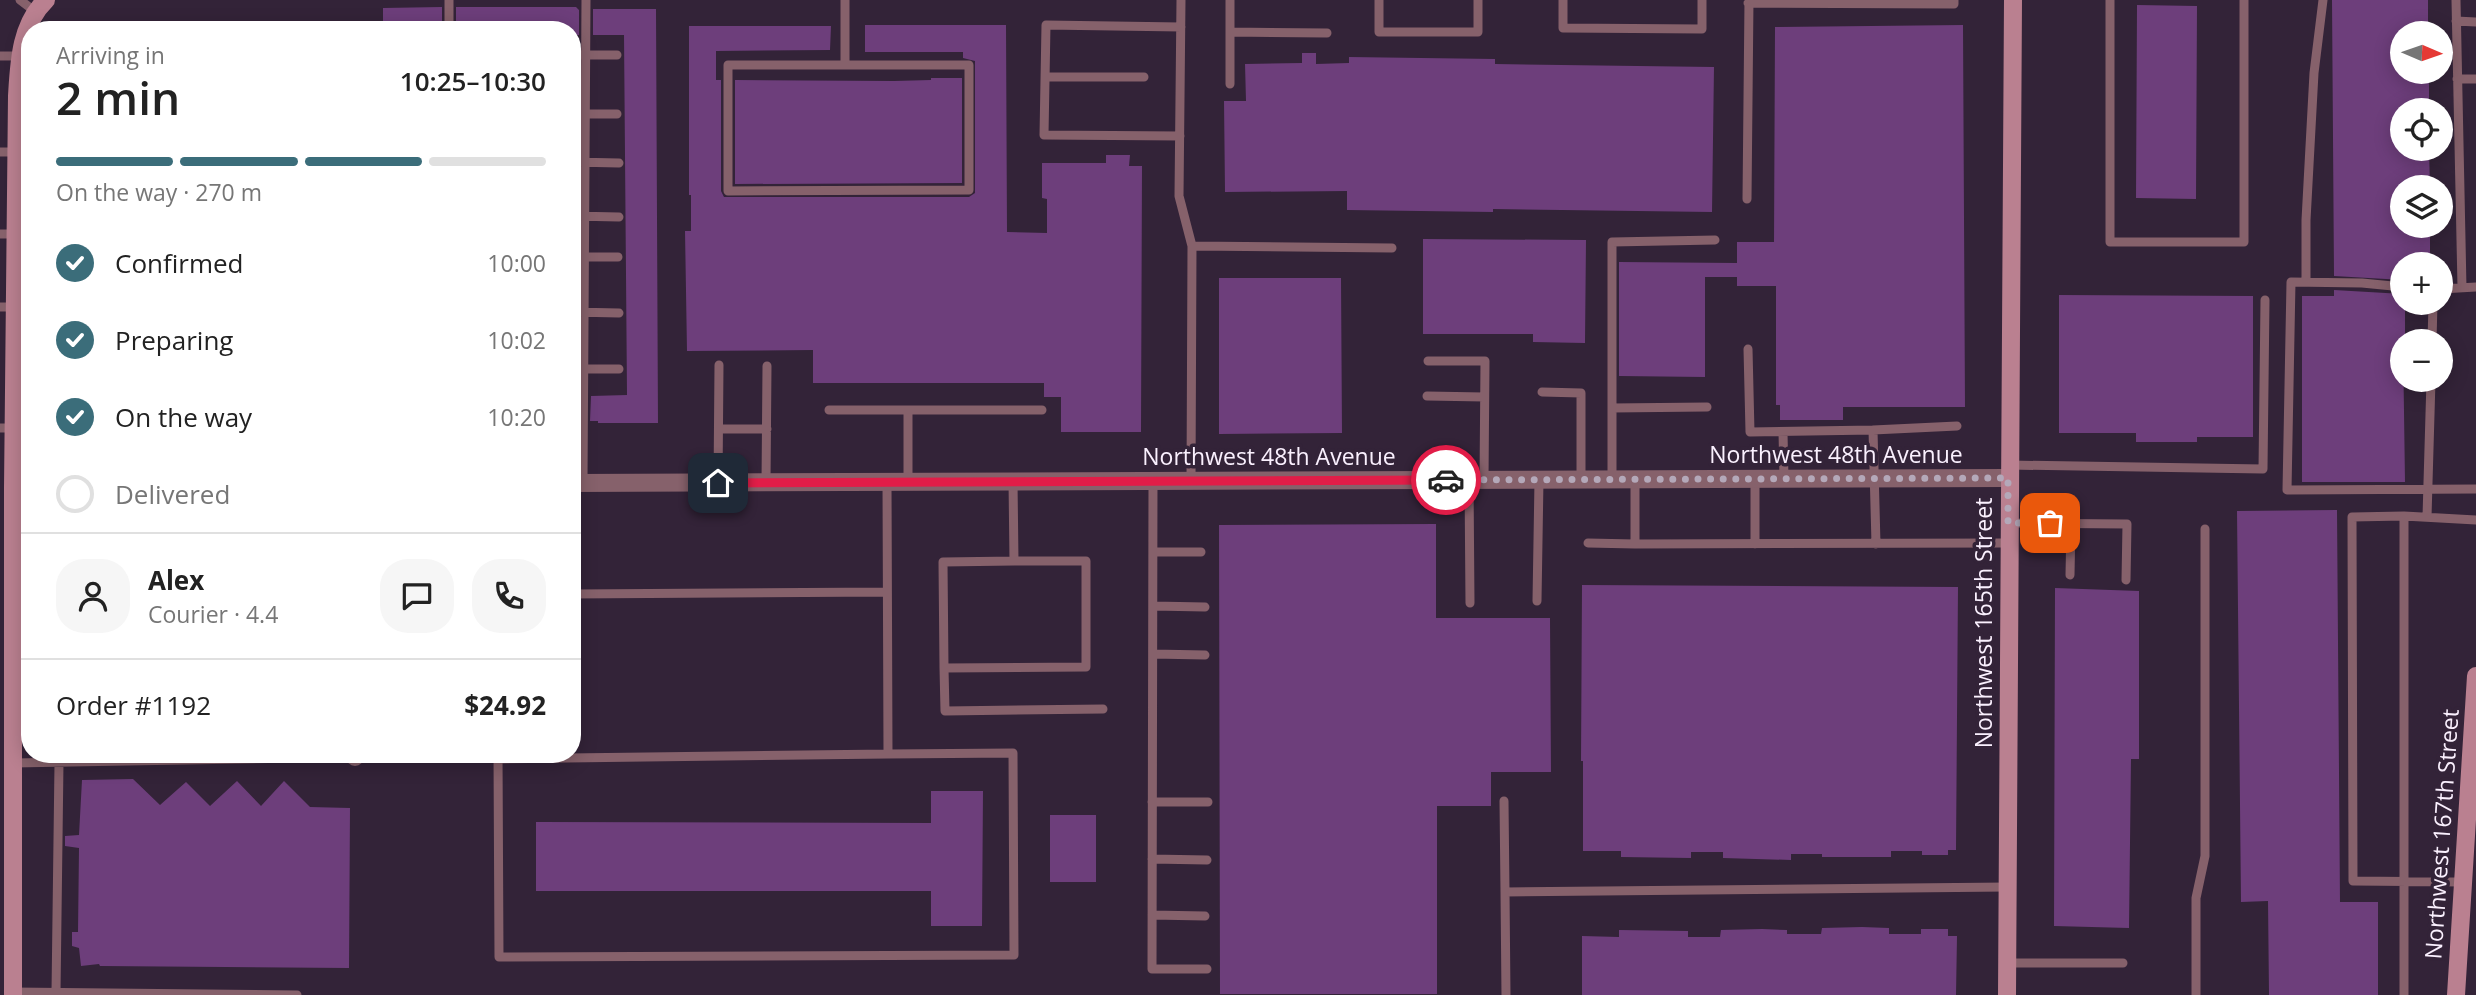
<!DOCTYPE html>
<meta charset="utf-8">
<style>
:root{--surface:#fff;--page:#f6f6f6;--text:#222;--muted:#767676;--line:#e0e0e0;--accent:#3b6d7a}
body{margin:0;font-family:"Open Sans",sans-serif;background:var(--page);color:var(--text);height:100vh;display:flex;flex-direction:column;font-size:26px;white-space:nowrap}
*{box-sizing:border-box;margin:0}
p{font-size:23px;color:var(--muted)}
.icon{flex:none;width:38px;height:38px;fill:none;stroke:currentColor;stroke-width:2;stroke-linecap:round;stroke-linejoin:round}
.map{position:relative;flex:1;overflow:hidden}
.panel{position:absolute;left:21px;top:21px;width:560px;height:742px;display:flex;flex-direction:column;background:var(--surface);border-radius:28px;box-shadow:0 4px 18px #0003}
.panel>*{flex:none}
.needle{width:46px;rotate:92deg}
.controls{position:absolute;left:2390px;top:21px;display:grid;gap:14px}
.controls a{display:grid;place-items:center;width:63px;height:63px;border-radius:50%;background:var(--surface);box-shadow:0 4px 18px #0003;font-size:35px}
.pin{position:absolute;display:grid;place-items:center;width:60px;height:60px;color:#fff;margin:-30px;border-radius:14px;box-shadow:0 4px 10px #0006}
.courier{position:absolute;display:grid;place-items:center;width:70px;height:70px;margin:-35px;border:5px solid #e11d48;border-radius:50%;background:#fff;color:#222;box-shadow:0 2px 9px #0007}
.head em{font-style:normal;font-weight:600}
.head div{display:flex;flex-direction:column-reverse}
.head{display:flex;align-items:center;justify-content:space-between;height:119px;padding:0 35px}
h1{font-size:46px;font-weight:600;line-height:52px}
.bar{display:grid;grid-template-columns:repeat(4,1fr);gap:10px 7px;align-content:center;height:84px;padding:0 35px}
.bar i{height:9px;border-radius:5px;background:var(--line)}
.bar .current{background:var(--accent)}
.bar p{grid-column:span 4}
.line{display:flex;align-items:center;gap:18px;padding:0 35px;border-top:2px solid var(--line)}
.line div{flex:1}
.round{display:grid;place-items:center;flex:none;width:74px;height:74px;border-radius:28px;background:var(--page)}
ol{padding:0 35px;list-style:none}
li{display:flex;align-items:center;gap:21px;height:77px}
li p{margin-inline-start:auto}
li .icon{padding:7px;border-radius:50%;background:var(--accent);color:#fff;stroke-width:4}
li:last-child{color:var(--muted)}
li i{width:38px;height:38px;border:4px solid var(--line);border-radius:50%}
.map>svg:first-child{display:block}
</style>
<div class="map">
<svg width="2476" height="995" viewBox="0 0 2476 995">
<rect width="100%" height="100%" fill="#332338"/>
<path fill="#6d3e7b" d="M 2332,0 L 2428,0 L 2428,33 L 2403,33 L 2403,72 L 2429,72 L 2429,110 L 2403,110 L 2403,149 L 2429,149 L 2430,187 L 2403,187 L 2403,226 L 2430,226 L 2430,264 L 2403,264 L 2403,280 L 2334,276 Z
M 2137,5 L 2197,6 L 2196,199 L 2136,198 Z
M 442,7 L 442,30 L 383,30 L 383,8 Z
M 456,7 L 576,7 L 579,10 L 579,35 L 572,35 L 572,30 L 456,30 Z
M 593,9 L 656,9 L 658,423 L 598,423 L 598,421 L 590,421 L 591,396 L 627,395 L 624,35 L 593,35 Z
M 865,25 L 1006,25 L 1007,232 L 1047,233 L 1047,199 L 1042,198 L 1042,163 L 1106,163 L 1106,155 L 1130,155 L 1129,166 L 1142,166 L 1141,432 L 1061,432 L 1061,397 L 1044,397 L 1044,383 L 813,383 L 813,350 L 687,351 L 685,231 L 691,231 L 691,195 L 689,195 L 689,26 L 831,26 L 830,50 L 716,51 L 716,80 L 721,80 L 721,191 L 724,197 L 969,197 L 975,193 L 975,61 L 963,58 L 963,52 L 865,52 Z
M 1963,25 L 1965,407 L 1843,407 L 1843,420 L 1780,420 L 1780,405 L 1776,405 L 1776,286 L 1737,286 L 1737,277 L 1705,277 L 1705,377 L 1619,376 L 1619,262 L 1737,263 L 1737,242 L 1774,242 L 1775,27 Z
M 1302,53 L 1316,53 L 1316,64 L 1349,63 L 1349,57 L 1495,59 L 1495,64 L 1714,67 L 1712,212 L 1493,209 L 1493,212 L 1347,210 L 1347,191 L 1225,192 L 1224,101 L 1246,101 L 1245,64 L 1302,63 Z
M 931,78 L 962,78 L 962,183 L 735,184 L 735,80 L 894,81 L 931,80 Z
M 1423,239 L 1586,240 L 1585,343 L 1533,342 L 1533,334 L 1423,334 Z
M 1219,278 L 1341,278 L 1342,433 L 1219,434 Z
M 2334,290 L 2403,294 L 2403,303 L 2405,303 L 2405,341 L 2403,341 L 2405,482 L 2302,482 L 2302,296 L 2334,296 Z
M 2059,295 L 2253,296 L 2253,437 L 2197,437 L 2197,442 L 2136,442 L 2136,433 L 2059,433 Z
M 2337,510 L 2340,902 L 2378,902 L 2378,995 L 2269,995 L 2268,901 L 2241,902 L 2237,511 Z
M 1436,524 L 1436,618 L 1550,618 L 1551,772 L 1491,772 L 1491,806 L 1437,806 L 1437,994 L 1220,994 L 1219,525 Z
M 1582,585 L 1958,587 L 1956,850 L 1948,850 L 1948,855 L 1922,855 L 1922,851 L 1891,851 L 1891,857 L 1822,857 L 1822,854 L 1791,854 L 1791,860 L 1723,858 L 1723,852 L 1691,852 L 1691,858 L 1621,857 L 1621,851 L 1583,851 L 1583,761 L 1581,761 Z
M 2055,588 L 2139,591 L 2139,759 L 2131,759 L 2129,928 L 2054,926 Z
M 133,779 L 160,805 L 186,782 L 210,806 L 237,781 L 261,806 L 284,781 L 310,807 L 350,808 L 349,968 L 100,966 L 99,964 L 81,966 L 79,948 L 72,946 L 72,932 L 78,932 L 79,848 L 65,846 L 65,836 L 79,835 L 82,780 Z
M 931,791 L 983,791 L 982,926 L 931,926 L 931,891 L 536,891 L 536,822 L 931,823 Z
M 1050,815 L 1096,815 L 1096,882 L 1050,882 Z
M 1862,927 L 1889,928 L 1889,934 L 1921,934 L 1921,929 L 1948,929 L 1948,936 L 1957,936 L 1956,995 L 1582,995 L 1582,936 L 1619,937 L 1619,930 L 1688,931 L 1688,937 L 1720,937 L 1721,930 L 1762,929 L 1787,930 L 1787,934 L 1821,934 L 1822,928 Z"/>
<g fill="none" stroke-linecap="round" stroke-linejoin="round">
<path stroke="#86616b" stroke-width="9" d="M 20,0 L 37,13
M 845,0 L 845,65
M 1181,0 L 1179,196 L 1192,246
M 1230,0 L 1230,84
M 1379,0 L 1379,32 L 1478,32 L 1478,0
M 1563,0 L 1563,28 L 1702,29 L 1702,0
M 2110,0 L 2110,242 L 2244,242 L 2244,0
M 2456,0 L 2462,288
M 1748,3 L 1954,4 L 1954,0
M 2456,21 L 2476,22
M 449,30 L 449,0
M 1230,32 L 1327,33
M 572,55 L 617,55
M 0,56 L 19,56
M 728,65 L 969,65 L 969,190 L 728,191 Z
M 1045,77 L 1144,77
M 2457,79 L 2476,79
M 572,114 L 617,114
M 1180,136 L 1044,135 L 1046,25 L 1181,27
M 0,152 L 16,152
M 572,162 L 619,163
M 1747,199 L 1749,0
M 572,216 L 619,217
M 0,234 L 16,234
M 572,257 L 618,257
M 2306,282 L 2306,220 L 2314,73 L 2323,0
M 2403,287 L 2362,283 L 2291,282 L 2287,490 L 2476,489
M 2441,289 L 2476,287
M 0,307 L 15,307
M 572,312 L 619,313
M 2432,341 L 2433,303
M 1748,349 L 1750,432 L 1873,430 L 1876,544
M 1428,361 L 1485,361 L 1484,480
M 572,369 L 619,369
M 14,376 L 30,376
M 1542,392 L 1581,393 L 1581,479
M 1427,396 L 1484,397
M 1612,408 L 1707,407
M 829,410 L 908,410
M 0,428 L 14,428
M 719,429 L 767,429
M 1873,430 L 1957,426
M 1783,432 L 1784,479
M 2009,465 L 2263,469 L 2265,300
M 1612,479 L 1612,242 L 1715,240
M 1635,479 L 1635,544 L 2008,543
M 1755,479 L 1755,544
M 1469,480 L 1470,603
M 1013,481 L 1014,561 L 1086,561 L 1086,667 L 944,668 L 943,562 L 1014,561
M 1153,481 L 1152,969 L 1207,969
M 1191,481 L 1192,246 L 1392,248
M 766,482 L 767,366
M 908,482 L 908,410 L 1042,410
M 583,483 L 586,0
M 718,483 L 719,365
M 2404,516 L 2352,517 L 2353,881 L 2463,882
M 2427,517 L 2431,380
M 2008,523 L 2127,524 L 2126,580
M 1588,543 L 1635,544
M 1153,552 L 1201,552
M 2070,575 L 2071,523
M 572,594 L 887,592
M 1537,601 L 1539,480
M 1153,606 L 1205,607
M 1153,654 L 1205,655
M 944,668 L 945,711 L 1103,709
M 498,754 L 499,957 L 1014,955 L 1013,753 L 888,754 L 887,482
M 498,759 L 888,754
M 13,763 L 355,757
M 1504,801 L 1505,892
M 1152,802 L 1208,802
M 1152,859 L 1207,860
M 1152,915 L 1205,916
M 2007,963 L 2123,963
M 13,992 L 297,995
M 56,992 L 59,763
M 1506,995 L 1505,892 L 2007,887
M 2196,995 L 2196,898 L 2205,856 L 2205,529
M 2404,995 L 2404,516 L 2476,520"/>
<path stroke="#86616b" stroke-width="18" d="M 572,483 L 2008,478
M 13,488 L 30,488
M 355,757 L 355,754"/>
<path stroke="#ba8090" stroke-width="18" d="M 13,995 L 13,488 L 17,96 C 19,63 20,25 46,0
M 2007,995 L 2013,0
M 2456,995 L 2476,676"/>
</g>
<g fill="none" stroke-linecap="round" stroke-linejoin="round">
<path stroke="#b4a8b9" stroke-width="7" stroke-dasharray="0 12.6" d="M 1446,480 L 2008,478 L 2008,523 L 2050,523"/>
<path stroke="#e11d48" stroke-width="9" d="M 718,483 L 1446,480"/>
</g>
<g text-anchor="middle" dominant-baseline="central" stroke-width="7" stroke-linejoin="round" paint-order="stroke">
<g font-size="23" fill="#faf0fe" stroke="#332338">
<text x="1836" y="454">Northwest 48th Avenue</text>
<text x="1269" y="456">Northwest 48th Avenue</text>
<text transform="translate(1983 623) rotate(-90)">Northwest 165th Street</text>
<text transform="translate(2441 834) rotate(-86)">Northwest 167th Street</text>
</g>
</g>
</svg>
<div class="controls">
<a><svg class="needle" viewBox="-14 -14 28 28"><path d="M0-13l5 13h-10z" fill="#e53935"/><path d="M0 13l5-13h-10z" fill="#767676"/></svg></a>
<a><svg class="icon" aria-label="locate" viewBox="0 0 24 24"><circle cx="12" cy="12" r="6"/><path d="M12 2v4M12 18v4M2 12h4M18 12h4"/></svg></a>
<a><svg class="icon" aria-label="layers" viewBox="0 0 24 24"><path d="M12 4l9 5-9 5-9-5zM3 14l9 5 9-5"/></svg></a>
<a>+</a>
<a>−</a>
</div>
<div class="pin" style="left:2050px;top:523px;background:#ea580c"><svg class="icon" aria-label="bag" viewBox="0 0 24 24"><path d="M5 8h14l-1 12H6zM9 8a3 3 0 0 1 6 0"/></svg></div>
<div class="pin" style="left:718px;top:483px;background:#1f2937"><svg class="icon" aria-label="home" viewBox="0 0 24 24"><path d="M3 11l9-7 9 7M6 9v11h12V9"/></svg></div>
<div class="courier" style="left:1446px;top:480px"><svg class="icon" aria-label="car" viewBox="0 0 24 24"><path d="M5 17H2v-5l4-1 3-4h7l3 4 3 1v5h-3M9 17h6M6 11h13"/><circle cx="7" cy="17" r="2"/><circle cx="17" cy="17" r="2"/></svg></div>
<section class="panel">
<div class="head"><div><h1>2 min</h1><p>Arriving in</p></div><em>10:25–10:30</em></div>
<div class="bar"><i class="current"></i><i class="current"></i><i class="current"></i><i></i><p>On the way · 270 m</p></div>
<ol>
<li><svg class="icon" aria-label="check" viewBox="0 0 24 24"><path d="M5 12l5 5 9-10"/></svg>Confirmed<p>10:00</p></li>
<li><svg class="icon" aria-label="check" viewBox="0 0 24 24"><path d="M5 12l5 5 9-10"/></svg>Preparing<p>10:02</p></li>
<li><svg class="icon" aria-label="check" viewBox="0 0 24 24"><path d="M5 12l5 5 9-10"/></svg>On the way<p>10:20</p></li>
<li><i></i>Delivered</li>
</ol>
<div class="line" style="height:126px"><a class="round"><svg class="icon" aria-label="person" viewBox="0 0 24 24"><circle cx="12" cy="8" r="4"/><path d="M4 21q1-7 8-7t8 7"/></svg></a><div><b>Alex</b><p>Courier · 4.4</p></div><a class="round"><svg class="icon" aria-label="chat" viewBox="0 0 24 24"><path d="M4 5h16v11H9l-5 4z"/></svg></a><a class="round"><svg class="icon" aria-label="phone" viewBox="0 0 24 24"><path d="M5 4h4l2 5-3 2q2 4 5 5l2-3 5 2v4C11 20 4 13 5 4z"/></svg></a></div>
<div class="line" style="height:91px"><div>Order #1192</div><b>$24.92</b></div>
</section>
</div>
